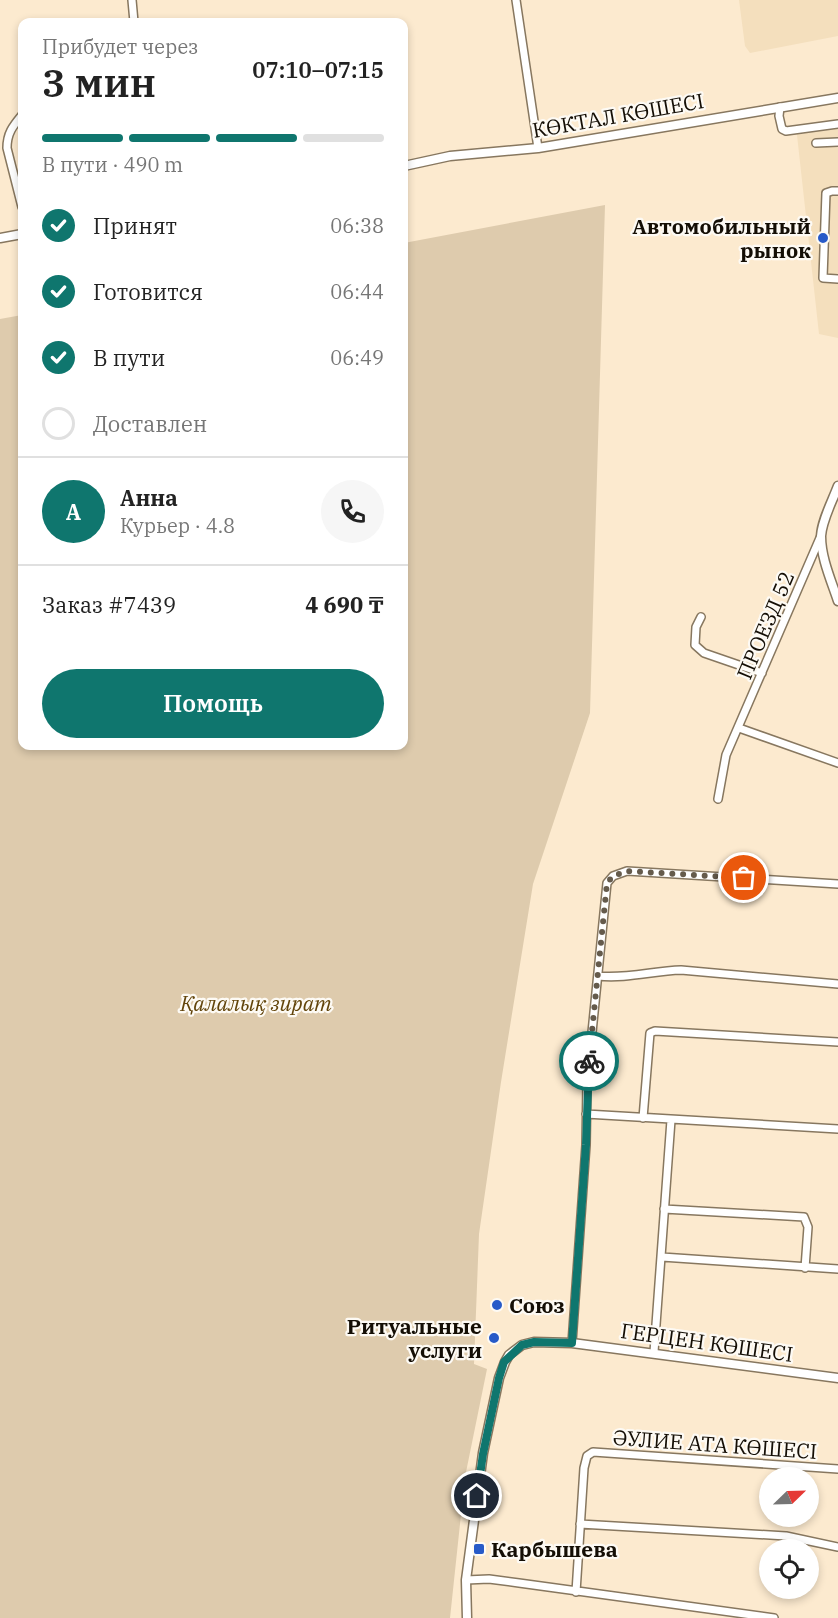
<!DOCTYPE html>
<html lang="ru">
<meta charset="utf-8">
<style>
:root{--surface:#fff;--page:#f6f6f6;--text:#222;--muted:#767676;--line:#e0e0e0;--accent:#0f766e}
body{margin:0;font-family:"IBM Plex Serif",serif;background:var(--page);color:var(--text);height:100vh;display:flex;flex-direction:column;font-size:22px;white-space:nowrap}
*{box-sizing:border-box;margin:0}
p{font-size:20px;color:var(--muted)}
.icon{flex:none;width:33px;height:33px;fill:none;stroke:currentColor;stroke-width:2;stroke-linecap:round;stroke-linejoin:round}
.map{position:relative;flex:1;overflow:hidden}
.panel{position:absolute;left:18px;top:18px;width:390px;height:732px;display:flex;flex-direction:column;background:var(--surface);border-radius:12px;box-shadow:0 3px 9px #0003}
.panel>*{flex:none}
.needle{width:39px;rotate:67deg}
.controls{position:absolute;left:759px;top:1467px;display:grid;gap:12px}
.controls a{display:grid;place-items:center;width:60px;height:60px;border-radius:50%;background:var(--surface);box-shadow:0 3px 9px #0003;font-size:30px}
.pin{position:absolute;display:grid;place-items:center;width:51px;height:51px;color:#fff;margin:-26px;border:3px solid #fff;border-radius:50%;box-shadow:0 2px 6px #0007}
.courier{position:absolute;display:grid;place-items:center;width:60px;height:60px;margin:-30px;border:4px solid #0f766e;border-radius:50%;background:#fff;color:#222;box-shadow:0 2px 8px #0007}
.headline em{font-style:normal;font-weight:600}
.headline div{display:flex;flex-direction:column-reverse}
.headline{display:flex;align-items:center;justify-content:space-between;height:102px;padding:0 24px}
h1{font-size:39px;font-weight:600;line-height:45px}
.bar{display:grid;grid-template-columns:repeat(4,1fr);gap:9px 6px;align-content:center;height:72px;padding:0 24px}
.bar i{height:8px;border-radius:4px;background:var(--line)}
.bar .on{background:var(--accent)}
.bar p{grid-column:span 4}
.line{display:flex;align-items:center;gap:15px;padding:0 24px;border-top:2px solid var(--line)}
.line div{flex:1}
.round{display:grid;place-items:center;flex:none;width:63px;height:63px;border-radius:32px;background:var(--page)}
ol{padding:0 24px;list-style:none}
li{display:flex;align-items:center;gap:18px;height:66px}
li p{margin-inline-start:auto}
li .icon{padding:6px;border-radius:50%;background:var(--accent);color:#fff;stroke-width:4}
li:last-child{color:var(--muted)}
li i{width:33px;height:33px;border:3px solid var(--line);border-radius:50%}
.primary-button{display:flex;gap:12px;margin-top:auto;padding:12px 24px}
.primary-button a{flex:1;height:69px;border-radius:36px;background:var(--accent);color:#fff;font-size:24px;font-weight:600;line-height:69px;text-align:center}
.map>svg:first-child{display:block}
</style>
<div class="map">
<svg width="838" height="1618" viewBox="0 0 838 1618">
<rect width="100%" height="100%" fill="#fceacf"/>
<path fill="#f4dfbd" d="M 739,0 L 838,0 L 838,36 L 750,53 L 745,46 Z
M 838,120 L 838,338 L 819,334 L 796,126 Z"/>
<path fill="#decbad" d="M 605,205 L 590,713 L 533,884 L 501,1082 L 479,1234 L 474,1364 L 487,1369 L 465,1477 L 450,1618 L 0,1618 L 0,319 L 22,315 L 22,746 L 404,746 L 404,243 Z"/>
<g fill="none" stroke-linecap="round" stroke-linejoin="round">
<defs>
<path id="minor" d="M 132,0 L 134,22
M 516,0 L 538,148
M 780,107 L 779,116 L 782,129 L 786,131 L 838,124
M 22,115 C 13,126 7,133 7,148 L 22,207
M 816,143 L 838,142
M 838,191 L 832,191 L 826,193 L 823,278 L 838,279
M 701,617 L 696,627 L 695,645 L 704,653 L 762,673
M 739,728 L 838,763
M 718,799 L 726,755 L 820,538
M 598,976 C 626,979 653,971 681,970 L 838,984
M 586,1114 L 838,1129
M 643,1118 L 650,1033 L 655,1031 L 838,1042
M 664,1209 L 804,1217 L 808,1227 L 805,1268
M 662,1257 L 838,1269
M 572,1343 L 586,1145 L 587,1082 L 607,883 L 613,876 L 627,871 L 838,884
M 654,1352 L 671,1120
M 580,1524 L 786,1536 L 838,1547
M 466,1580 L 489,1579 L 519,1583 L 774,1618
M 576,1592 L 584,1468 L 587,1456 L 593,1452 L 838,1469"/>
<path id="tertiary" d="M 404,166 L 450,156 L 538,148 L 838,98
M 0,238 L 22,234
M 838,486 C 832,502 822,520 821,536 C 821,558 831,580 838,601
M 467,1618 L 466,1580 L 483,1453 L 499,1378 L 505,1362 L 509,1355 L 522,1345 L 534,1342 L 572,1343 L 838,1378"/>
</defs>
<use href="#minor" stroke="#87775f" stroke-width="10"/>
<use href="#tertiary" stroke="#87775f" stroke-width="11"/>
<use href="#minor" stroke="#fff" stroke-width="7"/>
<use href="#tertiary" stroke="#fff" stroke-width="8"/>
</g>
<g fill="none" stroke-linecap="round" stroke-linejoin="round">
<path stroke="#655b4c" stroke-width="6" stroke-dasharray="0 10.8" d="M 589,1061 L 607,883 L 613,876 L 627,871 L 744,878"/>
<path stroke="#0f766e" stroke-width="8" d="M 477,1496 L 483,1454 L 499,1378 L 504,1362 L 522,1345 L 534,1342 L 572,1343 L 586,1145 L 589,1061"/>
</g>
<g fill="#275ac8" stroke="#fdfaf4" stroke-width="2">
<circle cx="823" cy="238" r="6"/>
<circle cx="497" cy="1305" r="6"/>
<circle cx="494" cy="1338" r="6"/>
<rect x="473" y="1543" width="12" height="12" rx="3"/>
</g>
<g text-anchor="middle" dominant-baseline="central" stroke-width="4.5" stroke-linejoin="round" paint-order="stroke">
<g font-size="21" fill="#140e05" stroke="#fdfaf4">
<text transform="translate(618 115) rotate(-10)">КӨКТАЛ КӨШЕСІ</text>
<text transform="translate(765 625) rotate(-67)">ПРОЕЗД 52</text>
<text transform="translate(707 1342) rotate(8)">ГЕРЦЕН КӨШЕСІ</text>
<text transform="translate(715 1444) rotate(4)">ӘУЛИЕ АТА КӨШЕСІ</text>
</g>
<g font-size="21" font-weight="bold" fill="#140e05" stroke="#fdfaf4" text-anchor="end">
<text x="811" y="226">Автомобильный<tspan x="811" dy="24">рынок</tspan></text>
<text x="509" y="1305" text-anchor="start">Союз</text>
<text x="482" y="1326">Ритуальные<tspan x="482" dy="24">услуги</tspan></text>
<text x="491" y="1549" text-anchor="start">Карбышева</text>
</g>
<g font-size="21" font-style="italic" fill="#62440a" stroke="#fdfaf4">
<text x="256" y="1003">Қалалық зират</text>
</g>
</g>
</svg>
<div class="controls">
<a><svg class="needle" viewBox="-14 -14 28 28"><path d="M0-13l5 13h-10z" fill="#e53935"/><path d="M0 13l5-13h-10z" fill="#767676"/></svg></a>
<a><svg class="icon" aria-label="locate" viewBox="0 0 24 24"><circle cx="12" cy="12" r="6"/><path d="M12 2v4M12 18v4M2 12h4M18 12h4"/></svg></a>
</div>
<div class="pin" style="left:744px;top:878px;background:#ea580c"><svg class="icon" aria-label="bag" viewBox="0 0 24 24"><path d="M5 8h14l-1 12H6zM9 8a3 3 0 0 1 6 0"/></svg></div>
<div class="pin" style="left:477px;top:1496px;background:#1f2937"><svg class="icon" aria-label="home" viewBox="0 0 24 24"><path d="M3 11l9-7 9 7M6 9v11h12V9"/></svg></div>
<div class="courier" style="left:589px;top:1061px"><svg class="icon" aria-label="bike" viewBox="0 0 24 24"><circle cx="6" cy="16" r="4"/><circle cx="18" cy="16" r="4"/><path d="M6 16l4-8h5l3 8M10 8l3 8H6M13 5h3"/></svg></div>
<section class="panel">
<div class="headline"><div><h1>3 мин</h1><p>Прибудет через</p></div><em>07:10–07:15</em></div>
<div class="bar"><i class="on"></i><i class="on"></i><i class="on"></i><i></i><p>В пути · 490 m</p></div>
<ol>
<li><svg class="icon" aria-label="check" viewBox="0 0 24 24"><path d="M5 12l5 5 9-10"/></svg>Принят<p>06:38</p></li>
<li><svg class="icon" aria-label="check" viewBox="0 0 24 24"><path d="M5 12l5 5 9-10"/></svg>Готовится<p>06:44</p></li>
<li><svg class="icon" aria-label="check" viewBox="0 0 24 24"><path d="M5 12l5 5 9-10"/></svg>В пути<p>06:49</p></li>
<li><i></i>Доставлен</li>
</ol>
<div class="line" style="height:108px"><b class="round" style="background:var(--accent);color:#fff">А</b><div><b>Анна</b><p>Курьер · 4.8</p></div><a class="round"><svg class="icon" aria-label="phone" viewBox="0 0 24 24"><path d="M5 4h4l2 5-3 2q2 4 5 5l2-3 5 2v4C11 20 4 13 5 4z"/></svg></a></div>
<div class="line" style="height:78px"><div>Заказ #7439</div><b>4 690 ₸</b></div>
<div class="primary-button"><a>Помощь</a></div>
</section>
</div>
